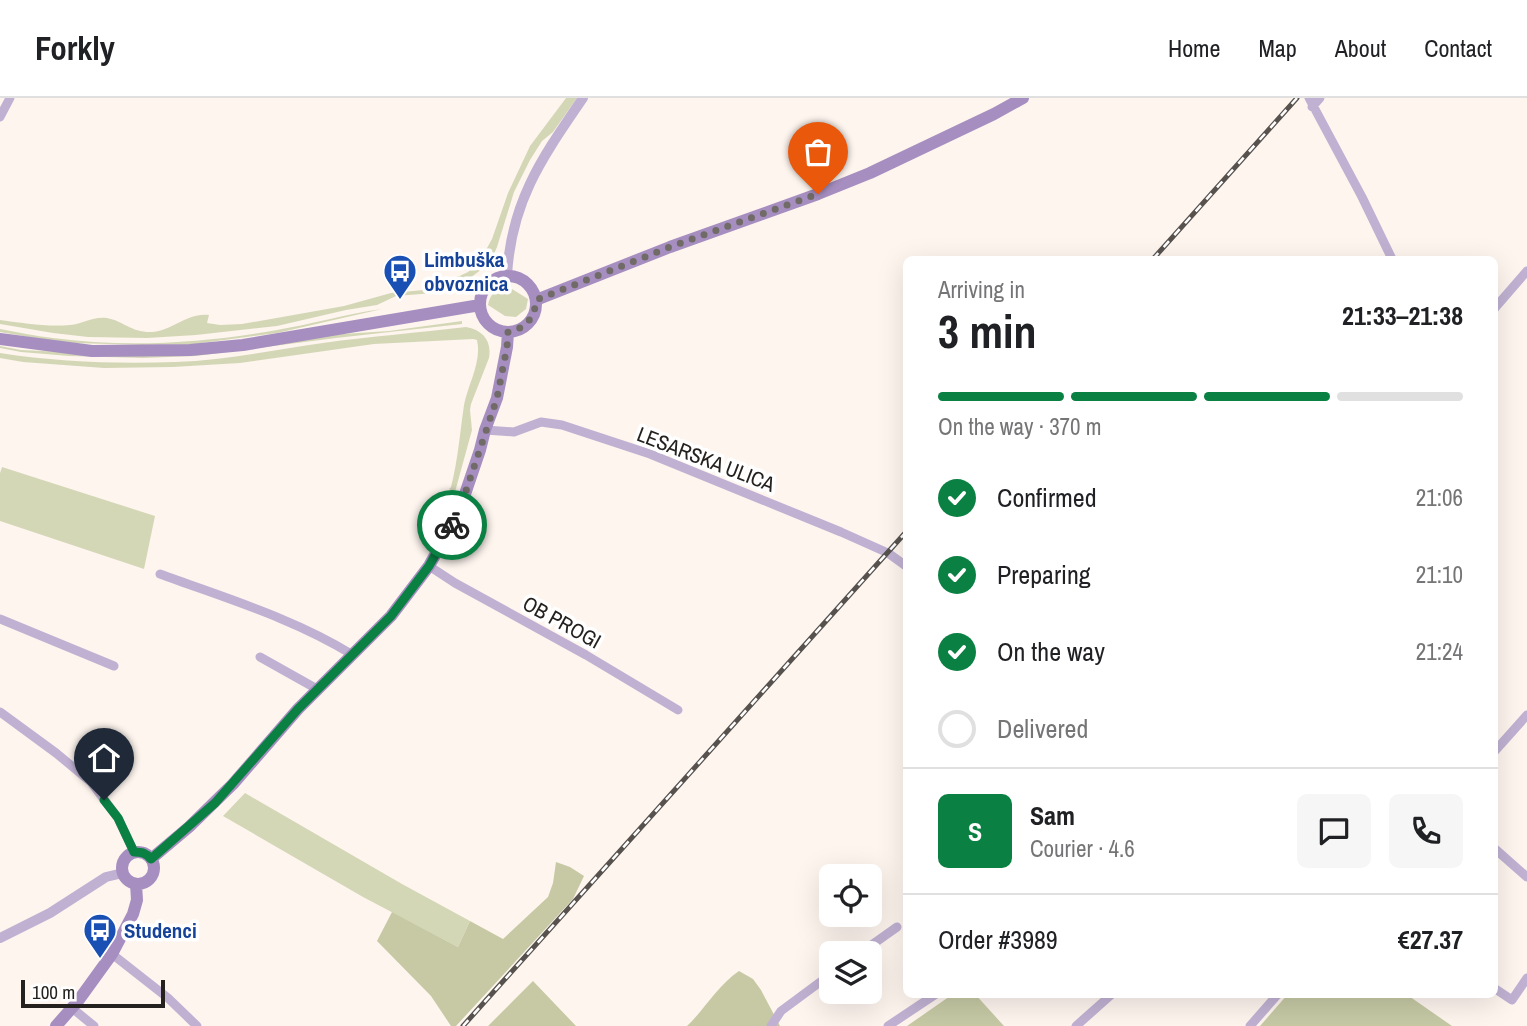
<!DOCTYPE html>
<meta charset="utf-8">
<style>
:root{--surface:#fff;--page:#f6f6f6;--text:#202124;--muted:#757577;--line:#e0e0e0;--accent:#0b8043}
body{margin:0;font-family:"Archivo Narrow",sans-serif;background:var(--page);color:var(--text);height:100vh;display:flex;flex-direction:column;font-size:26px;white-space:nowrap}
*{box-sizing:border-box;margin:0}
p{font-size:23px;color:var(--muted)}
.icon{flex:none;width:38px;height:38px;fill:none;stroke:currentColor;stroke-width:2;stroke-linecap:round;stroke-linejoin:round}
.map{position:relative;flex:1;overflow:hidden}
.panel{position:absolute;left:903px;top:158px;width:595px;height:742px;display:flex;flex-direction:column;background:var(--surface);border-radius:10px;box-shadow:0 7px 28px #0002}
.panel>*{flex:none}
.buttons{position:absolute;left:819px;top:766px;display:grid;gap:14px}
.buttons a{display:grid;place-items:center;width:63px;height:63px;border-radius:10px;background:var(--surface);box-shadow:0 7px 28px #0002;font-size:35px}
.scale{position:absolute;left:21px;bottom:18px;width:144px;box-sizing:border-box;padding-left:7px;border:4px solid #25211e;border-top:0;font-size:19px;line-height:24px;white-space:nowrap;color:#25211e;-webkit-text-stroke:5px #fff;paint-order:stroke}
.pin{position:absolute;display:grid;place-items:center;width:60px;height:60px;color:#fff;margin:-72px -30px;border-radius:50% 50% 50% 0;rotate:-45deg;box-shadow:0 0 7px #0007}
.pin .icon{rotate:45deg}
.courier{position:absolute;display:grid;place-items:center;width:70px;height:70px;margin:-35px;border:5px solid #0b8043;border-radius:50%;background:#fff;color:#222;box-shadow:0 2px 9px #0007}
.head em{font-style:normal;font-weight:700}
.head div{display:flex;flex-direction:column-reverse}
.head{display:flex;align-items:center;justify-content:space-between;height:119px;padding:0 35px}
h1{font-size:46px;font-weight:700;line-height:52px}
.bar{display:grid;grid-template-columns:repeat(4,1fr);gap:10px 7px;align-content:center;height:84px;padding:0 35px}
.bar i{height:9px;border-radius:5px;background:var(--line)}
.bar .on{background:var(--accent)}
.bar p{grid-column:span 4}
.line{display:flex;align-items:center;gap:18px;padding:0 35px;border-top:2px solid var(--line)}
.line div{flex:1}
.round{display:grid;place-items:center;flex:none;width:74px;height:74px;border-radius:10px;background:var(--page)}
ol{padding:0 35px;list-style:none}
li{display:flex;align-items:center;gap:21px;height:77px}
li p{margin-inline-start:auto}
li .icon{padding:7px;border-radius:50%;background:var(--accent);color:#fff;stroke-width:4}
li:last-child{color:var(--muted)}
li i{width:38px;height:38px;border:4px solid var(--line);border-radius:50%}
header{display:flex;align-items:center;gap:42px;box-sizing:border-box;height:98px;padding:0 35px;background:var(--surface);border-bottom:2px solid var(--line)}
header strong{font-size:33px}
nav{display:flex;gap:38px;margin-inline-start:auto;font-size:24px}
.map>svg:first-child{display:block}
</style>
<header>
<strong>Forkly</strong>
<nav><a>Home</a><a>Map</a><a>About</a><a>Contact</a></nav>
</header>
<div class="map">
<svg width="1527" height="928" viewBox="0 0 1527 928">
<rect width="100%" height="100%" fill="#fef5ef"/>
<path fill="#d4d7b6" d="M 566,0 L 577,0 L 553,34 L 542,43 L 530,62 L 514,94 L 497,149 L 490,165 L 466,183 L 447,192 L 434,195 L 396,198 L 377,207 L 346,212 L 277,228 L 196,237 L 147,240 L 88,239 L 53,235 L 0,226 L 0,222 C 23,225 47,229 70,227 C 83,226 93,218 107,220 C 124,223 131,235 153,234 C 173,232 188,214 209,217 L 207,225 L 220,227 L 242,226 L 344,208 L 391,195 L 424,192 L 438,188 L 468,174 L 481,161 L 492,141 L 508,95 L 530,48 Z
M 505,190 L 512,191 L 528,201 L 526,211 L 516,219 L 505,218 L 488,207 C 490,197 495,191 505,190 Z
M 382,211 L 277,235 L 194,246 L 142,247 L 74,245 L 52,243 L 0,234 L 0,231 C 18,234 35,238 53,240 C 127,250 204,245 277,232 C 312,226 346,216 382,211 Z
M 462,223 L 462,226 L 336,240 L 196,258 L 143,260 L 69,258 L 21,254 L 0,250 L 0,248 L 21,252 L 66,254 L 389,233 Z
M 466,229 C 483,232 492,243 489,260 L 471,306 L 470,312 L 472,332 L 455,394 L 449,391 L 451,389 C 458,362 460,334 464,307 C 468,286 482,264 477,242 L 473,241 L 374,246 L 240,265 L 173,269 L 104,270 L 23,264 L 0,260 L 0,255 C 57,264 118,266 175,264 C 225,262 274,252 323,245 C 371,238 418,235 466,229 Z
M 2,369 L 155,418 L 144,471 L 0,423 L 0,375 Z
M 245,695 L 402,786 L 470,823 L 458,849 L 363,799 L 223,718 Z"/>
<path fill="#c6c9a4" d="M 556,764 L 570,769 L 584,778 L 573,801 L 456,928 L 451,928 L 431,898 L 377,843 L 392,814 L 458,849 L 470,823 L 503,841 L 548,799 L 553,785 Z
M 739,873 L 753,881 L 761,892 L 780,928 L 687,928 C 705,911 718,887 739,873 Z
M 533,883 L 576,928 L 488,928 Z
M 953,896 L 975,896 L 1004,928 L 907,928 Z
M 1288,896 L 1406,896 L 1452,928 L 1260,928 Z"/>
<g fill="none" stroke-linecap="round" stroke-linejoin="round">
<path stroke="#c0b1d2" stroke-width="9" d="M 1309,0 L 1362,99 L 1392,161
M 1312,9 L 1320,0
M 0,19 L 10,0
M 1494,211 L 1527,173
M 485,332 L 514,334 L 541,324 L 562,327 L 650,356 L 841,434 L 888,455 L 906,468
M 429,468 L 455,485 L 586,557 L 678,612
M 160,476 C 225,500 293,520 353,557
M 0,521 L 114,568
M 260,559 L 317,591
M 0,614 L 56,655 L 91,684 L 118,720 L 134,754
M 1494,654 L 1527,617
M 1494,750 L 1527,779
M 112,856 L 168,900 L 197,928
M 859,856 L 897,829
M 1494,890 L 1512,902 L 1527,880
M 72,910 L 94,928
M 771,928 L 781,913 L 831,876
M 888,928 L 936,896
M 1076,928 L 1112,896
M 1250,928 L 1278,896"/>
<path stroke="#c0b1d2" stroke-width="10" d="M 507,178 C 511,103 542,60 583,0
M 0,840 L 50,815 L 106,779 L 123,775"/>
<path stroke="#a68ec0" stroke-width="12" d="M480 206a28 28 0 1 1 56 0a28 28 0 1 1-56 0Z
M 536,202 L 670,149 L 818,96 L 870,75 L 994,16 L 1023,0
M 0,241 L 92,253 L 190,252 L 243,247 L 480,207
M122 770a16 16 0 1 1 32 0a16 16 0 1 1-32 0Z
M 151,761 L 189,729 L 233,686 L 298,611 L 391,518 L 429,468 L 451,428 L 463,402 L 480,352 L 485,332 L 497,300 L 507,249 L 508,234
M 56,928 L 78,903 L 112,856 L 133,816 L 137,802 L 136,786"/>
<defs>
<path id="rail" d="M 1153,161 L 1297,0
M 463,928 L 906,434"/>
</defs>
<use href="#rail" stroke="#57524e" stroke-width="5"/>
<use href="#rail" stroke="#fff" stroke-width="2.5" stroke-dasharray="8" stroke-linecap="butt"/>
</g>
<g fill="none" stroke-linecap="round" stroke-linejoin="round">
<path stroke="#716b67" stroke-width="7" stroke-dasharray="0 12.6" d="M 452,427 L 463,402 L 497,300 L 507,249 L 508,234 C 525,231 535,220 536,202 L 670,149 L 818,96"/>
<path stroke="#0b8043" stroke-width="9" d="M 104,702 L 118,720 L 134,754 C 142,754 146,755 151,761 L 215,705 L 298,611 L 391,518 L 429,468 L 452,427"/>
</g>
<defs>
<symbol id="bus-pin" viewBox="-11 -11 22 30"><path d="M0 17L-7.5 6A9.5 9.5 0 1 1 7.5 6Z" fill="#1a4fb4" stroke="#fff"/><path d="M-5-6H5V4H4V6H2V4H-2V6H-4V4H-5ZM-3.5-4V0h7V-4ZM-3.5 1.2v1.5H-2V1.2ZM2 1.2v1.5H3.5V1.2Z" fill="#fff"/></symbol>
</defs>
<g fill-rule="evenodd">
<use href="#bus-pin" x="381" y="154" width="38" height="52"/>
<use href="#bus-pin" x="81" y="813" width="38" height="52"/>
</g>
<g text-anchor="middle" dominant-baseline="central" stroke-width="7" stroke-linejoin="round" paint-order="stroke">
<g font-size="21" font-weight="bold" fill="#164399" stroke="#fff" text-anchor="start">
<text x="424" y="161">Limbuška<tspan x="424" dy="24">obvoznica</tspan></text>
<text x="124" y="832">Studenci</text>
</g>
<g font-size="21" fill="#25211e" stroke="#fff">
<text transform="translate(706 361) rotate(21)">LESARSKA ULICA</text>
<text transform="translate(562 524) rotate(29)">OB PROGI</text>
</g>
</g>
</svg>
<div class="buttons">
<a><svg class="icon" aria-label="locate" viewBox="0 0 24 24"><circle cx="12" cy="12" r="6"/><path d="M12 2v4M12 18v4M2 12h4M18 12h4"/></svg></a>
<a><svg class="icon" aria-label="layers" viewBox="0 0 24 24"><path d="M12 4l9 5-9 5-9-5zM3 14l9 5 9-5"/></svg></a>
</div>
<div class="scale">100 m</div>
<div class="pin" style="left:818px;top:96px;background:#ea580c"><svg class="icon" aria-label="bag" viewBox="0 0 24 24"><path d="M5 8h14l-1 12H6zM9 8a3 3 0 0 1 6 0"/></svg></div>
<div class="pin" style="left:104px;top:702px;background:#1f2937"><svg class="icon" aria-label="home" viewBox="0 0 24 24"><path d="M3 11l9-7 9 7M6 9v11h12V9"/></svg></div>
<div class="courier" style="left:452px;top:427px"><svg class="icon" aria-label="bike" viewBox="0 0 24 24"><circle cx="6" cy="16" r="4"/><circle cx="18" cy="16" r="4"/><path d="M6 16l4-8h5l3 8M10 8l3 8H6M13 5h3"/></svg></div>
<section class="panel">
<div class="head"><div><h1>3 min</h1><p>Arriving in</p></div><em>21:33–21:38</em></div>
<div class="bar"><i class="on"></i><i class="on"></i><i class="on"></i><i></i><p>On the way · 370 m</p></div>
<ol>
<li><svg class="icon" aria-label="check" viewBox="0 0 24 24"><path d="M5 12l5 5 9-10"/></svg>Confirmed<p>21:06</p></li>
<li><svg class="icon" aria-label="check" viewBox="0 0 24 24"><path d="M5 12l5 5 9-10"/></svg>Preparing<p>21:10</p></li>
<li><svg class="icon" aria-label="check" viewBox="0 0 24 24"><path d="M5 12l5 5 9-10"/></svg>On the way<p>21:24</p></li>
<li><i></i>Delivered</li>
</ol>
<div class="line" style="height:126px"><b class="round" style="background:var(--accent);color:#fff">S</b><div><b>Sam</b><p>Courier · 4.6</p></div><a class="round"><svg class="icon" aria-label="chat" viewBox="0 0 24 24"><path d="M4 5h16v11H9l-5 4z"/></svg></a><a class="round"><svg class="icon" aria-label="phone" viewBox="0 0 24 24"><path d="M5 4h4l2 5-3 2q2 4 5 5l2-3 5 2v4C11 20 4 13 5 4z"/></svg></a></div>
<div class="line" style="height:91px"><div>Order #3989</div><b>€27.37</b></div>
</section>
</div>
